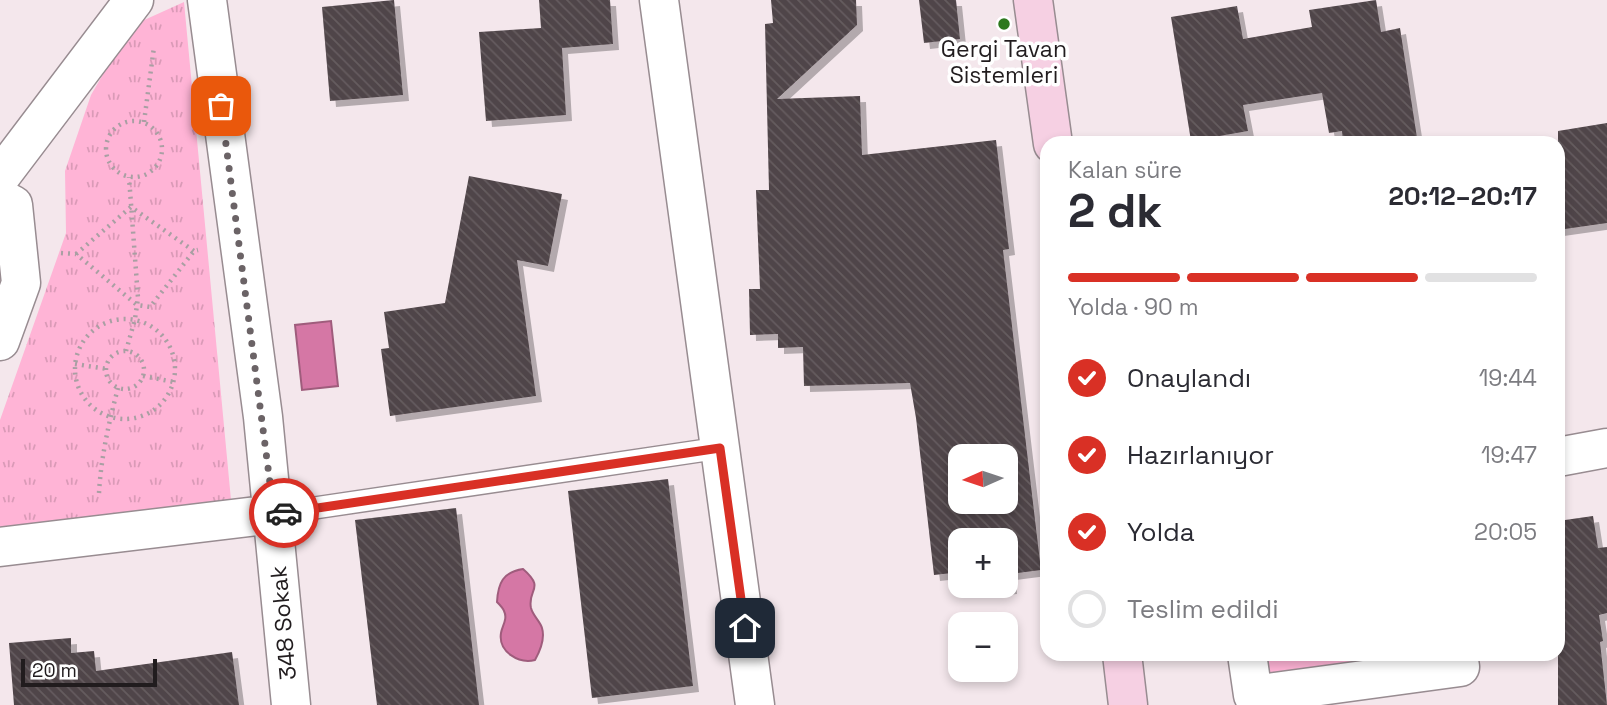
<!DOCTYPE html>
<html lang="tr">
<meta charset="utf-8">
<style>
:root{--surface:#fff;--page:#f7f7f7;--text:#2b2b33;--muted:#7c7c81;--line:#e1e1e2;--accent:#d93025}
body{margin:0;font-family:"Space Grotesk",sans-serif;background:var(--page);color:var(--text);height:100vh;display:flex;flex-direction:column;font-size:26px;white-space:nowrap}
*{box-sizing:border-box;margin:0}
p{font-size:23px;color:var(--muted)}
.icon{flex:none;width:38px;height:38px;fill:none;stroke:currentColor;stroke-width:2;stroke-linecap:round;stroke-linejoin:round}
.map{position:relative;flex:1;overflow:hidden}
.drawer{position:absolute;left:1040px;top:136px;width:525px;height:525px;display:flex;flex-direction:column;background:var(--surface);border-radius:21px;box-shadow:0 4px 10px #0003}
.drawer>*{flex:none}
.needle{width:46px;rotate:267deg}
.fabs{position:absolute;left:948px;top:444px;display:grid;gap:14px}
.fabs a{display:grid;place-items:center;width:70px;height:70px;border-radius:14px;background:var(--surface);box-shadow:0 4px 10px #0003;font-size:35px}
.scale{position:absolute;left:21px;bottom:18px;width:136px;box-sizing:border-box;padding-left:7px;border:4px solid #211c1e;border-top:0;font-size:19px;line-height:24px;white-space:nowrap;color:#211c1e;-webkit-text-stroke:5px #fff;paint-order:stroke}
.pin{position:absolute;display:grid;place-items:center;width:60px;height:60px;color:#fff;margin:-30px;border-radius:14px;box-shadow:0 4px 10px #0006}
.courier{position:absolute;display:grid;place-items:center;width:70px;height:70px;margin:-35px;border:5px solid #d93025;border-radius:50%;background:#fff;color:#222;box-shadow:0 2px 9px #0007}
.head em{font-style:normal;font-weight:700}
.head div{display:flex;flex-direction:column-reverse}
.head{display:flex;align-items:center;justify-content:space-between;height:119px;padding:0 28px}
h1{font-size:46px;font-weight:700;line-height:52px}
.bar{display:grid;grid-template-columns:repeat(4,1fr);gap:10px 7px;align-content:center;height:84px;padding:0 28px}
.bar i{height:9px;border-radius:5px;background:var(--line)}
.bar .on{background:var(--accent)}
.bar p{grid-column:span 4}
ol{padding:0 28px;list-style:none}
li{display:flex;align-items:center;gap:21px;height:77px}
li p{margin-inline-start:auto}
li .icon{padding:7px;border-radius:50%;background:var(--accent);color:#fff;stroke-width:4}
li:last-child{color:var(--muted)}
li i{width:38px;height:38px;border:4px solid var(--line);border-radius:50%}
.map>svg:first-child{display:block}
</style>
<div class="map">
<svg width="1607" height="705" viewBox="0 0 1607 705">
<defs>
<pattern id="grass-tufts" width="24" height="20" patternUnits="userSpaceOnUse" patternTransform="scale(1.75)"><rect width="24" height="20" fill="#ffb4d6"/><path d="M3 7l-1-3M5 7V3M7 7l1-3M15 17l-1-3M17 17v-4M19 17l1-3" fill="none" stroke="#da9ab7"/></pattern>
<pattern id="building-back-hatch" width="6" height="6" patternUnits="userSpaceOnUse" patternTransform="scale(1.75)"><rect width="6" height="6" fill="#4f4448"/><path d="M-1 5l2 2M0 0l6 6M5-1l2 2" fill="none" stroke="#655c5f"/></pattern>
<filter id="shadow"><feDropShadow dx="6" dy="6" stdDeviation="0" flood-color="#0004"/></filter>
</defs>
<rect width="100%" height="100%" fill="#f4e7ec"/>
<path fill="url(#grass-tufts)" d="M 184,2 L 231,500 L 0,528 L 0,420 L 66,233 L 65,171 L 91,95 L 131,26 Z
M 1453,654 L 1263,684 L 1259,655 Z"/>
<path fill="#d577a5" stroke="#9f5c7c" stroke-width="2" d="M 331,321 L 338,386 L 302,390 L 295,325 Z
M 523,569 C 546,589 527,589 531,608 C 533,616 540,621 542,628 C 545,638 540,651 535,660 C 519,664 498,652 501,633 C 502,626 508,619 504,611 C 503,608 500,605 497,602 C 498,583 503,572 523,569 Z"/>
<path fill="url(#building-back-hatch)" fill-rule="evenodd" filter="url(#shadow)" d="M 394,0 L 403,95 L 330,101 L 322,7 Z
M 539,0 L 610,0 L 613,44 L 562,48 L 566,115 L 486,121 L 479,32 L 541,28 Z
M 771,0 L 856,0 L 857,25 L 777,99 L 860,96 L 862,155 L 996,140 L 1009,249 L 1003,250 L 1041,570 L 1010,574 L 1011,588 L 975,592 L 974,586 L 1006,586 L 1006,541 L 961,541 L 961,572 L 934,575 L 916,418 L 910,383 L 804,386 L 803,347 L 778,348 L 778,334 L 750,335 L 749,289 L 760,289 L 756,190 L 769,190 L 765,24 L 773,23 ZM 961,457 L 1006,457 L 1006,502 L 961,502 Z
M 919,0 L 956,0 L 960,39 L 924,43 Z
M 1376,0 L 1381,32 L 1400,28 L 1418,144 L 1343,144 L 1342,131 L 1329,133 L 1322,93 L 1243,105 L 1248,131 L 1191,141 L 1171,17 L 1237,6 L 1243,39 L 1312,27 L 1309,10 Z
M 1607,123 L 1607,223 L 1558,230 L 1558,131 Z
M 469,176 L 562,194 L 548,266 L 517,260 L 536,396 L 390,416 L 381,349 L 389,348 L 384,312 L 445,303 Z
M 668,479 L 693,686 L 592,698 L 568,491 Z
M 456,508 L 479,705 L 377,705 L 355,520 Z
M 1593,516 L 1598,548 L 1607,547 L 1607,613 L 1599,615 L 1603,641 L 1600,642 L 1607,705 L 1558,705 L 1558,521 Z
M 71,638 L 71,653 L 94,651 L 96,671 L 232,652 L 239,705 L 14,705 L 9,643 Z"/>
<g fill="none" stroke-linecap="round" stroke-linejoin="round">
<defs>
<path id="lane" d="M 274,514 L 720,448"/>
<path id="street" d="M 207,0 L 263,417 L 291,705
M 659,0 L 755,705
M 0,177 L 134,0
M 0,198 L 13,205 L 21,283 L 0,341
M 1558,457 L 1607,448
M 0,547 L 274,514
M 1247,654 L 1253,695 L 1460,667 L 1458,654"/>
<path id="secondary" d="M 1033,0 L 1053,144
M 1122,654 L 1128,705"/>
</defs>
<use href="#lane" stroke="#988c91" stroke-width="24"/>
<use href="#street" stroke="#988c91" stroke-width="41"/>
<use href="#secondary" stroke="#988c91" stroke-width="41"/>
<path stroke="#a99fa3" stroke-width="4.5" stroke-dasharray="2 5" stroke-linecap="butt" d="M106 149a28 28 0 1 1 56 0a28 28 0 1 1-56 0Z
M 144,122 L 154,47
M 61,253 L 76,254 L 137,305 L 150,307 L 194,251 L 198,250
M 76,254 L 131,207 L 194,251
M75 369a50 50 0 1 1 100 0a50 50 0 1 1-100 0Z
M 126,351 L 135,319 L 138,298 L 129,177
M106 370a19 19 0 1 1 38 0a19 19 0 1 1-38 0Z
M 75,364 L 107,369
M 143,376 L 174,382
M 99,493 C 101,457 109,422 118,388"/>
<use href="#lane" stroke="#fff" stroke-width="21"/>
<use href="#street" stroke="#fff" stroke-width="38"/>
<use href="#secondary" stroke="#f6d0e3" stroke-width="38"/>
</g>
<g fill="none" stroke-linecap="round" stroke-linejoin="round">
<path stroke="#6b6366" stroke-width="7" stroke-dasharray="0 12.6" d="M 221,106 L 274,514 L 284,513"/>
<path stroke="#d93025" stroke-width="9" d="M 284,513 L 720,448 L 745,628"/>
</g>
<circle fill="#2d781d" stroke="#fff" stroke-width="2.5" cx="1004" cy="24" r="7"/>
<g text-anchor="middle" dominant-baseline="central" stroke-width="7" stroke-linejoin="round" paint-order="stroke">
<g font-size="23" fill="#211c1e" stroke="#fff">
<text x="1004" y="49">Gergi Tavan<tspan x="1004" dy="26">Sistemleri</tspan></text>
</g>
<g font-size="23" fill="#211c1e" stroke="#fff">
<text transform="translate(283 623) rotate(-95)">348 Sokak</text>
</g>
</g>
</svg>
<div class="fabs">
<a><svg class="needle" viewBox="-14 -14 28 28"><path d="M0-13l5 13h-10z" fill="#e53935"/><path d="M0 13l5-13h-10z" fill="#7c7c81"/></svg></a>
<a>+</a>
<a>−</a>
</div>
<div class="scale">20 m</div>
<div class="pin" style="left:221px;top:106px;background:#ea580c"><svg class="icon" aria-label="bag" viewBox="0 0 24 24"><path d="M5 8h14l-1 12H6zM9 8a3 3 0 0 1 6 0"/></svg></div>
<div class="pin" style="left:745px;top:628px;background:#1f2937"><svg class="icon" aria-label="home" viewBox="0 0 24 24"><path d="M3 11l9-7 9 7M6 9v11h12V9"/></svg></div>
<div class="courier" style="left:284px;top:513px"><svg class="icon" aria-label="car" viewBox="0 0 24 24"><path d="M5 17H2v-5l4-1 3-4h7l3 4 3 1v5h-3M9 17h6M6 11h13"/><circle cx="7" cy="17" r="2"/><circle cx="17" cy="17" r="2"/></svg></div>
<section class="drawer">
<div class="head"><div><h1>2 dk</h1><p>Kalan süre</p></div><em>20:12–20:17</em></div>
<div class="bar"><i class="on"></i><i class="on"></i><i class="on"></i><i></i><p>Yolda · 90 m</p></div>
<ol>
<li><svg class="icon" aria-label="check" viewBox="0 0 24 24"><path d="M5 12l5 5 9-10"/></svg>Onaylandı<p>19:44</p></li>
<li><svg class="icon" aria-label="check" viewBox="0 0 24 24"><path d="M5 12l5 5 9-10"/></svg>Hazırlanıyor<p>19:47</p></li>
<li><svg class="icon" aria-label="check" viewBox="0 0 24 24"><path d="M5 12l5 5 9-10"/></svg>Yolda<p>20:05</p></li>
<li><i></i>Teslim edildi</li>
</ol>
</section>
</div>
